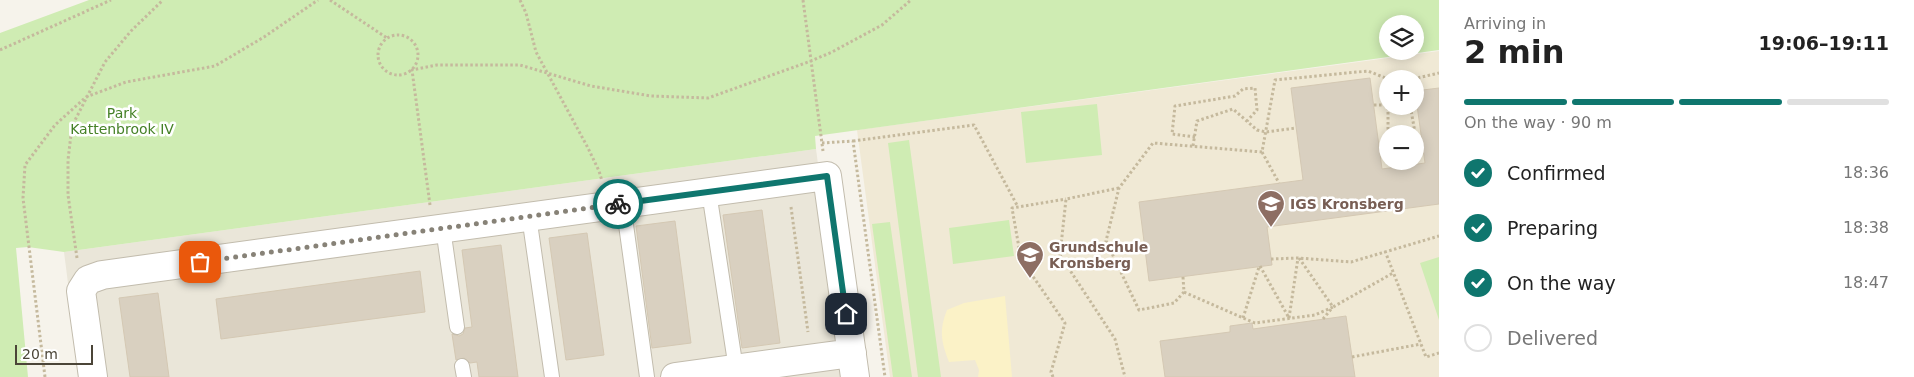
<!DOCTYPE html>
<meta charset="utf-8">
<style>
:root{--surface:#fff;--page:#f6f6f6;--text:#222;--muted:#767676;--line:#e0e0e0;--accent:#0f766e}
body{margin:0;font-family:"DejaVu Sans",sans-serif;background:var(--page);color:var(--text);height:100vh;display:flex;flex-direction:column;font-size:19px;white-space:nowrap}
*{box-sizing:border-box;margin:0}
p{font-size:16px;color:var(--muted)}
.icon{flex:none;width:28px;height:28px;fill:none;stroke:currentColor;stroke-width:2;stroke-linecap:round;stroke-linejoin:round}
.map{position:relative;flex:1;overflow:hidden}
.drawer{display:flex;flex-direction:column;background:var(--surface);width:475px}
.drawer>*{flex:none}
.controls{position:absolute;left:1379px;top:15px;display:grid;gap:10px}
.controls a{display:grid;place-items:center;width:45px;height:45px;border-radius:50%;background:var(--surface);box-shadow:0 2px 12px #0003;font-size:25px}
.scale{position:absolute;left:15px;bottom:12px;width:78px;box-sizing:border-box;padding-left:5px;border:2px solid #4b4538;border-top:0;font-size:14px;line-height:18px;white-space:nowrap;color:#4b4538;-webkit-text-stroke:4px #fff;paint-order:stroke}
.pin{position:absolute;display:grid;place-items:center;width:42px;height:42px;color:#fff;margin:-21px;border-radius:10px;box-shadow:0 2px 8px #0006}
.courier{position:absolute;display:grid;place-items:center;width:50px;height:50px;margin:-25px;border:4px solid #0f766e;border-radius:50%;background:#fff;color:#222;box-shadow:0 1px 6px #0007}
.headline em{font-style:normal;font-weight:800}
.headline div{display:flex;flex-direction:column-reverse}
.headline{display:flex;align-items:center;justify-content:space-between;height:85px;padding:0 25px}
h1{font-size:32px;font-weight:800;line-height:38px}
.bar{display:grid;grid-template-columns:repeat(4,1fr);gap:8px 5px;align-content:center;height:60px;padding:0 25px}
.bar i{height:6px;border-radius:4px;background:var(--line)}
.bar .selected{background:var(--accent)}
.bar p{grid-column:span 4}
ol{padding:0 25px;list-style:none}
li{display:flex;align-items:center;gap:15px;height:55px}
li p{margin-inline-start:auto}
li .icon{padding:5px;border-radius:50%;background:var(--accent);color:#fff;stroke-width:4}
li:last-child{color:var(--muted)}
li i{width:28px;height:28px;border:2px solid var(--line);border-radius:50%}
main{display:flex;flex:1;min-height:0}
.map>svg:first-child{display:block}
</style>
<main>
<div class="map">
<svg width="1439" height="377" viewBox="0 0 1439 377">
<rect width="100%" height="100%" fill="#f6f3eb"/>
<path fill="#eae6d9" d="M 816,149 L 846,377 L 80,377 L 64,252 Z"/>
<path fill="#f0e9d5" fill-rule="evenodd" d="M 1439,51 L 1439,377 L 890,377 L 857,130 ZM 1388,79 L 1415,79 L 1415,106 L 1388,106 ZM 1388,134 L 1415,134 L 1415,161 L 1388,161 Z"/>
<path fill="#cfecb3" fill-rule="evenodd" d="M 89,0 L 1439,0 L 1439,50 L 815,136 L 816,149 L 64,252 L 28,247 L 16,248 L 28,377 L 0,377 L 0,33 ZM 1388,24 L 1415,24 L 1415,51 L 1388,51 Z
M 1097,104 L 1102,155 L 1026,163 L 1021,112 Z
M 909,140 L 941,377 L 918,377 L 888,143 Z
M 1009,220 L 1014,256 L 953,264 L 949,228 Z
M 890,222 L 912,377 L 893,377 L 872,224 Z
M 1439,257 L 1439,320 L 1420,263 Z"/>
<path fill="#fbf2c7" d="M 1005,296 L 1012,377 L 978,377 L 979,370 L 975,360 L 949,362 C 941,341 939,330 947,310 L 964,303 Z"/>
<path fill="#d9d0c0" stroke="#d4c8b3" d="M 1370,78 L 1382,169 L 1425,163 L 1415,91 L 1439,88 L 1439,204 L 1267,227 L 1272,265 L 1149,281 L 1139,202 L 1303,180 L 1291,88 Z
M 762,210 L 780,343 L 742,348 L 723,215 Z
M 675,221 L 691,343 L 652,348 L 636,226 Z
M 587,233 L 604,355 L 566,360 L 549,238 Z
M 501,245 L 518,377 L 479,377 L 477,362 L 470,363 L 464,358 L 456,360 L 452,334 L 459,336 L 463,334 L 465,328 L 472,327 L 462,250 Z
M 420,271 L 425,312 L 221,339 L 216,299 Z
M 158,293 L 169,377 L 130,377 L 119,298 Z
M 1346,316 L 1355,377 L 1165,377 L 1160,341 L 1230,332 L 1230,326 L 1252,323 L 1253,329 Z"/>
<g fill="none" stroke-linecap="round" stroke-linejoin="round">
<defs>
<path id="service" d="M 709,192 L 736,369
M 623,203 L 647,377
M 529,216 L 552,377
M 443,228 L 457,327
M 462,366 L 464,377"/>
<path id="minor" d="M 93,377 L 81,291 L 88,280 L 102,275 L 827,176 L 855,377
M 675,377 L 852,353"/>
</defs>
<use href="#service" stroke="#c2bcad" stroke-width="16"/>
<use href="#minor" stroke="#c2bcad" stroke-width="30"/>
<path stroke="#c5b99d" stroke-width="3" stroke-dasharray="2.5 2.5" stroke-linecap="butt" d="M 330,0 L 387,38
M 520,0 L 526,13 L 536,52 L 588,148 L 599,171 L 602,181
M 803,0 L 823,151
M378 55a20 20 0 1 1 40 0a20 20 0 1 1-40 0Z
M 0,50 L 111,0
M 1413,79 L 1439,73
M 1388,102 L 1388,136
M 1374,105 L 1387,105
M 1393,106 L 1411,110 L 1417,144 L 1415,146
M 1195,137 L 1172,134 L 1175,106 L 1235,96 L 1243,89 L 1255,88 L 1257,110 L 1247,121
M 853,141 L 974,125 L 1018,207
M 822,143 L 853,141 L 885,377
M 1193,146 L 1197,121 L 1233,109 L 1257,130 L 1266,132 L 1296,128
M 1262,152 L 1279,183
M 1119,188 L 1066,199 L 1060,255 L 1115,339 L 1125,377
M 430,205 L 412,70 L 437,65 L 520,65 L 591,86 L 651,96 L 708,98 L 811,61 L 832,52 L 882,25 L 911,0
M 791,207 L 808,332
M 1385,251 L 1426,357 L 1439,353
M 77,258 L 68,195 L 68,160 L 72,126 L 105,62 L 131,31 L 163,0
M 1299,258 L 1333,307 L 1393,273
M 1271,259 L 1298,258 L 1351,262 L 1439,236
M 1260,266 L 1289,318
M 1183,277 L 1184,292 L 1174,303 L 1139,310 L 1106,241 L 1119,188 L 1153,143 L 1262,152 L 1275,80 L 1368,71 L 1388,79
M 1184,292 L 1255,323 L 1315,315 L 1333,307
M 1243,318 L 1259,267
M 1289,318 L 1298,258
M 1323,319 L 1332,308
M 1352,357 L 1421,344
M 45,377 L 23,198 L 25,165 L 55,125 L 86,97 L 126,82 L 215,66 L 264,37 L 318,0
M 1053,377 L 1051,372 L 1065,323 L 1021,259 L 1012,208 L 1066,199"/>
<use href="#service" stroke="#fff" stroke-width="14"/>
<use href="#minor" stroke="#fff" stroke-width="28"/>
</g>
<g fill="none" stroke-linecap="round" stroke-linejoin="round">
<path stroke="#878277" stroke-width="5" stroke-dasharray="0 9" d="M 200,262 L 618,204"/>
<path stroke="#0f766e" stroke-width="6" d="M 618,204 L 827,176 L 846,314"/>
</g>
<defs>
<symbol id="school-pin" viewBox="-11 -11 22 30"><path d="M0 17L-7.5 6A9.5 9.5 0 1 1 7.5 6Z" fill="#8d6e63" stroke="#fff"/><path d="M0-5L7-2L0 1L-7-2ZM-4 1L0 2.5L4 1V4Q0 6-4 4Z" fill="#fff"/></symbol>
</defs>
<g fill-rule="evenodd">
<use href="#school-pin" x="1255" y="188" width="32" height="43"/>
<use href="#school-pin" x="1014" y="239" width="32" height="43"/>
</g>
<g text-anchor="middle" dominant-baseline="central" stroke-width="5" stroke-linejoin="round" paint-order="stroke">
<g font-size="14" fill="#458127" stroke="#fff">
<text x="122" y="113">Park<tspan x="122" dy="16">Kattenbrook IV</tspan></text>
</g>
<g font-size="14" font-weight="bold" fill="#785e54" stroke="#fff" text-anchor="start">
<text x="1290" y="204">IGS Kronsberg</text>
<text x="1049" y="247">Grundschule<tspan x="1049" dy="16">Kronsberg</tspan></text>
</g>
</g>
</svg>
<div class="controls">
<a><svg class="icon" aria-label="layers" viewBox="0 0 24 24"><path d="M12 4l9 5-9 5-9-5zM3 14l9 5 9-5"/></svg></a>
<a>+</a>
<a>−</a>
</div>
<div class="scale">20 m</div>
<div class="pin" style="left:200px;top:262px;background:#ea580c"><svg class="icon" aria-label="bag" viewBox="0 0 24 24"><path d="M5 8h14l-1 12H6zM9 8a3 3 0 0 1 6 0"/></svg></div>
<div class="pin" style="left:846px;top:314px;background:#1f2937"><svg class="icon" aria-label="home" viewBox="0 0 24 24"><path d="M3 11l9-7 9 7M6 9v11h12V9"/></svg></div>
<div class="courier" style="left:618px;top:204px"><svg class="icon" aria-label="bike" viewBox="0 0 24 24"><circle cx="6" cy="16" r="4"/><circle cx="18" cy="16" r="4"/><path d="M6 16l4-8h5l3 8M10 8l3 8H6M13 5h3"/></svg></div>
</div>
<section class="drawer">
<div class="headline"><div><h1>2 min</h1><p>Arriving in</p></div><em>19:06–19:11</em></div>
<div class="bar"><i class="selected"></i><i class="selected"></i><i class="selected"></i><i></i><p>On the way · 90 m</p></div>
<ol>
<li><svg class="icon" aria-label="check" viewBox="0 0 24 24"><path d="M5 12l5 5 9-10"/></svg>Confirmed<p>18:36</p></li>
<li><svg class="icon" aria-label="check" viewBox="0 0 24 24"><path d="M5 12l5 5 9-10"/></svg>Preparing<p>18:38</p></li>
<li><svg class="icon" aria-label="check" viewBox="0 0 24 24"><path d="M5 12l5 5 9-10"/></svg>On the way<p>18:47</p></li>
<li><i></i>Delivered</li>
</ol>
</section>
</main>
